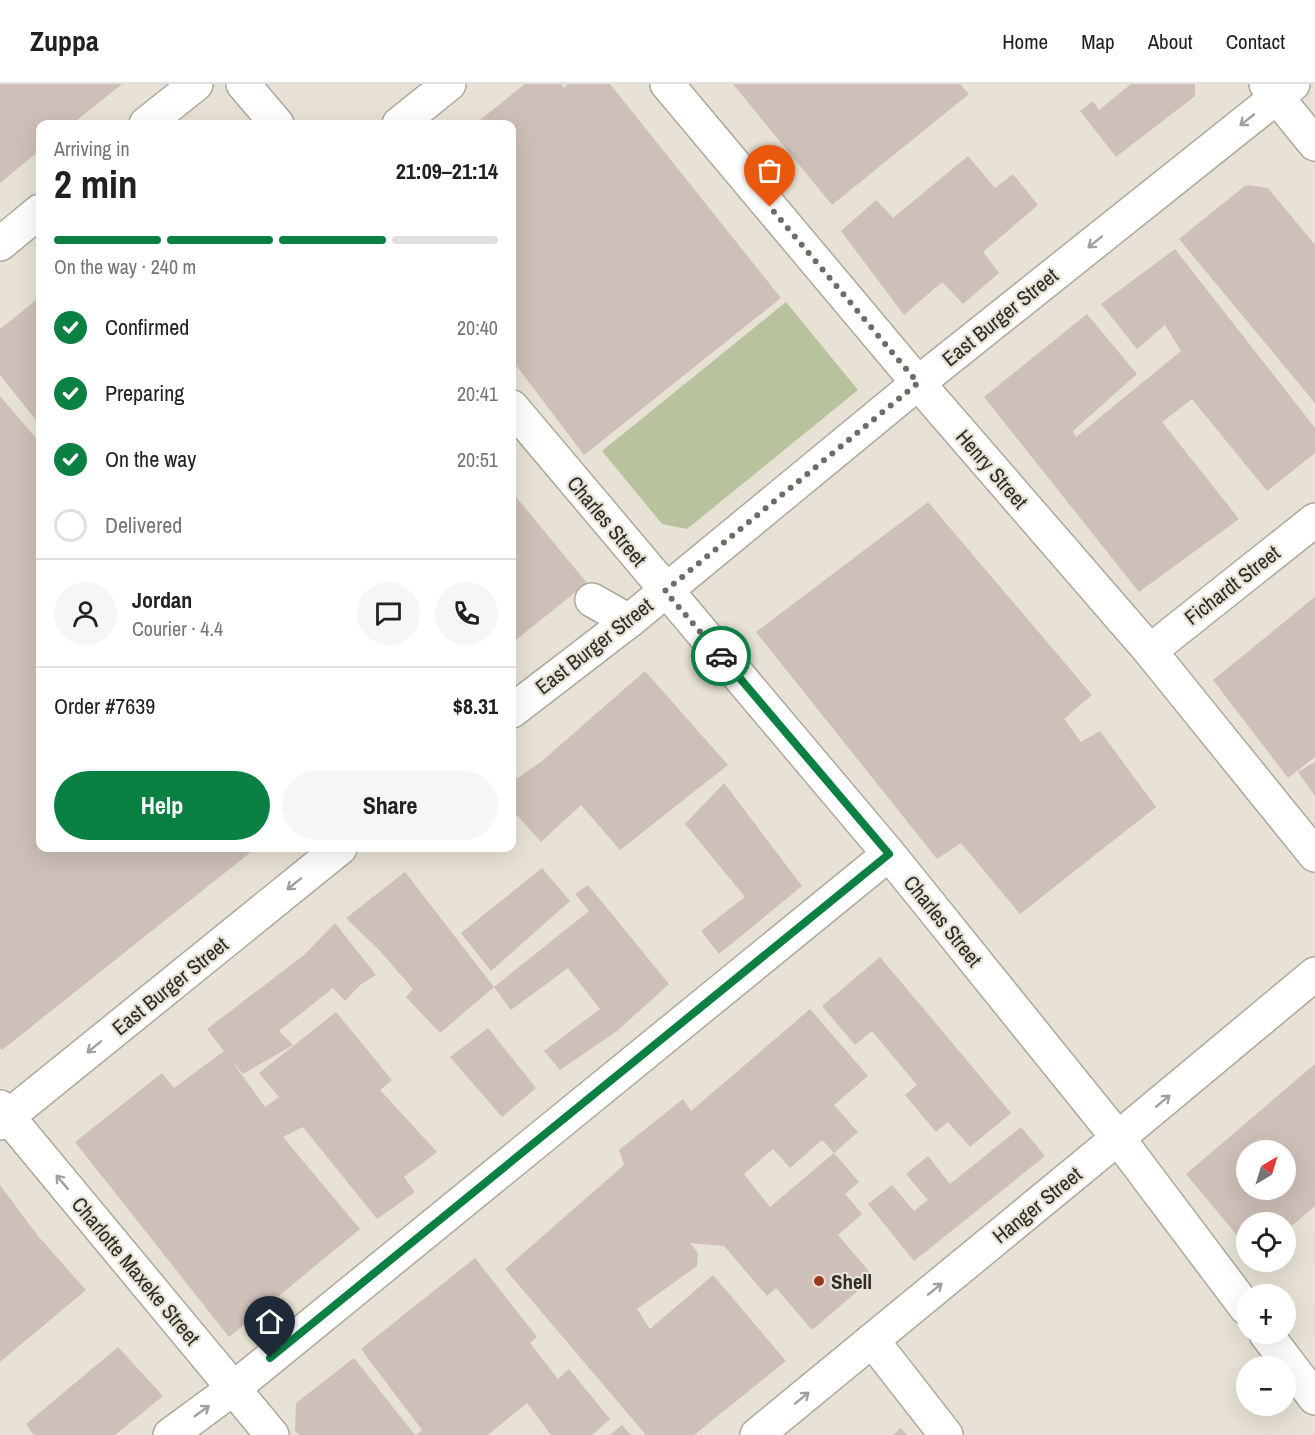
<!DOCTYPE html>
<meta charset="utf-8">
<style>
:root{--surface:#fff;--page:#f6f6f6;--text:#202124;--muted:#757577;--line:#e0e0e0;--accent:#0b8043}
body{margin:0;font-family:"Archivo Narrow",sans-serif;background:var(--page);color:var(--text);height:100vh;display:flex;flex-direction:column;font-size:22px;white-space:nowrap}
*{box-sizing:border-box;margin:0}
p{font-size:20px;color:var(--muted)}
.icon{flex:none;width:33px;height:33px;fill:none;stroke:currentColor;stroke-width:2;stroke-linecap:round;stroke-linejoin:round}
.map{position:relative;flex:1;overflow:hidden}
.side{position:absolute;left:36px;top:36px;width:480px;height:732px;display:flex;flex-direction:column;background:var(--surface);border-radius:12px;box-shadow:0 6px 24px #0002}
.side>*{flex:none}
.needle{width:39px;rotate:38deg}
.tools{position:absolute;left:1236px;top:1056px;display:grid;gap:12px}
.tools a{display:grid;place-items:center;width:60px;height:60px;border-radius:50%;background:var(--surface);box-shadow:0 6px 24px #0002;font-size:30px}
.pin{position:absolute;display:grid;place-items:center;width:51px;height:51px;color:#fff;margin:-62px -26px;border-radius:50% 50% 50% 0;rotate:-45deg;box-shadow:0 0 6px #0007}
.pin .icon{rotate:45deg}
.courier{position:absolute;display:grid;place-items:center;width:60px;height:60px;margin:-30px;border:4px solid #0b8043;border-radius:50%;background:#fff;color:#222;box-shadow:0 2px 8px #0007}
.headline em{font-style:normal;font-weight:700}
.headline div{display:flex;flex-direction:column-reverse}
.headline{display:flex;align-items:center;justify-content:space-between;height:102px;padding:0 18px}
h1{font-size:39px;font-weight:700;line-height:45px}
.bar{display:grid;grid-template-columns:repeat(4,1fr);gap:9px 6px;align-content:center;height:72px;padding:0 18px}
.bar i{height:8px;border-radius:4px;background:var(--line)}
.bar .active{background:var(--accent)}
.bar p{grid-column:span 4}
.line{display:flex;align-items:center;gap:15px;padding:0 18px;border-top:2px solid var(--line)}
.line div{flex:1}
.round{display:grid;place-items:center;flex:none;width:63px;height:63px;border-radius:32px;background:var(--page)}
ol{padding:0 18px;list-style:none}
li{display:flex;align-items:center;gap:18px;height:66px}
li p{margin-inline-start:auto}
li .icon{padding:6px;border-radius:50%;background:var(--accent);color:#fff;stroke-width:4}
li:last-child{color:var(--muted)}
li i{width:33px;height:33px;border:3px solid var(--line);border-radius:50%}
.primary-button{display:flex;gap:12px;margin-top:auto;padding:12px 18px}
.primary-button a{flex:1;height:69px;border-radius:36px;background:var(--accent);color:#fff;font-size:24px;font-weight:700;line-height:69px;text-align:center}
.primary-button a+a{background:var(--page);color:var(--text)}
header{display:flex;align-items:center;gap:36px;box-sizing:border-box;height:84px;padding:0 30px;background:var(--surface);border-bottom:2px solid var(--line)}
header strong{font-size:28px}
nav{display:flex;gap:33px;margin-inline-start:auto;font-size:21px}
.map>svg:first-child{display:block}
</style>
<header>
<strong>Zuppa</strong>
<nav><a>Home</a><a>Map</a><a>About</a><a>Contact</a></nav>
</header>
<div class="map">
<svg width="1315" height="1351" viewBox="0 0 1315 1351">
<rect width="100%" height="100%" fill="#e7e2d5"/>
<path fill="#b8c39d" d="M 786,218 L 858,306 L 687,445 L 662,440 L 602,367 Z"/>
<path fill="#cebfb8" fill-rule="evenodd" d="M 0,0 L 122,0 L 72,40 L 40,40 L 40,66 L 0,99 Z
M 525,0 L 561,0 L 564,4 L 568,0 L 610,0 L 781,214 L 584,371 L 512,276 L 512,40 L 475,40 Z
M 733,0 L 960,0 L 969,10 L 832,121 Z
M 1131,0 L 1195,0 L 1195,12 L 1116,73 L 1080,27 L 1093,17 L 1099,26 Z
M 968,72 L 995,104 L 1013,90 L 1038,121 L 983,168 L 999,189 L 963,220 L 942,198 L 904,231 L 841,147 L 876,116 L 893,134 Z
M 1246,101 L 1268,104 L 1315,161 L 1315,319 L 1179,155 Z
M 1175,165 L 1315,344 L 1315,369 L 1267,407 L 1192,315 L 1162,338 L 1239,435 L 1139,508 L 984,313 L 1087,230 L 1137,290 L 1073,347 L 1076,353 L 1181,267 L 1165,241 L 1137,265 L 1101,220 Z
M 40,213 L 40,341 L 0,291 L 0,245 Z
M 0,312 L 40,359 L 40,764 L 256,764 L 2,966 L 0,964 Z
M 512,408 L 587,499 L 512,559 Z
M 928,418 L 1092,611 L 1064,635 L 1081,658 L 1100,647 L 1156,723 L 1020,830 L 961,759 L 937,775 L 756,548 Z
M 1315,513 L 1315,673 L 1288,694 L 1213,596 Z
M 645,587 L 728,681 L 620,766 L 581,721 L 541,758 L 512,726 L 512,698 L 542,677 Z
M 1315,678 L 1315,712 L 1298,688 Z
M 724,699 L 802,802 L 719,870 L 701,847 L 745,813 L 685,740 Z
M 542,784 L 570,817 L 491,887 L 461,849 Z
M 405,788 L 494,903 L 440,949 L 406,913 L 413,905 L 379,866 L 346,834 Z
M 588,801 L 669,900 L 617,947 L 560,986 L 544,967 L 600,925 L 568,884 L 511,926 L 494,903 L 589,827 L 575,810 Z
M 335,839 L 376,891 L 360,901 L 345,917 L 333,904 L 279,947 L 293,961 L 243,990 L 231,976 L 265,1023 L 279,1013 L 259,989 L 336,928 L 392,996 L 380,1006 L 437,1068 L 404,1093 L 415,1108 L 377,1135 L 303,1043 L 283,1053 L 360,1145 L 229,1253 L 75,1058 L 162,989 L 174,1004 L 224,967 L 207,945 L 304,871 Z
M 880,873 L 1011,1029 L 970,1063 L 948,1038 L 936,1048 L 905,1011 L 917,1001 L 872,947 L 855,961 L 822,922 Z
M 810,925 L 868,992 L 834,1021 L 858,1048 L 834,1069 L 822,1056 L 790,1084 L 773,1065 L 744,1090 L 770,1123 L 834,1069 L 859,1098 L 845,1110 L 862,1130 L 838,1151 L 874,1193 L 812,1246 L 776,1204 L 767,1212 L 724,1162 L 690,1159 L 698,1169 L 697,1182 L 637,1225 L 650,1245 L 713,1191 L 786,1277 L 694,1351 L 646,1351 L 505,1185 L 624,1081 L 619,1066 L 683,1015 L 691,1027 Z
M 488,944 L 536,1004 L 502,1033 L 450,973 Z
M 1315,980 L 1315,1122 L 1286,1147 L 1286,1138 L 1246,1138 L 1246,1162 L 1186,1090 ZM 1246,1066 L 1286,1066 L 1286,1106 L 1246,1106 Z
M 1021,1043 L 1045,1072 L 914,1177 L 868,1120 L 892,1101 L 914,1127 L 928,1116 L 906,1090 L 928,1072 L 950,1100 Z
M 0,1101 L 38,1152 L 86,1206 L 0,1278 Z
M 475,1174 L 537,1253 L 530,1259 L 558,1295 L 569,1285 L 610,1335 L 592,1351 L 551,1351 L 527,1319 L 488,1351 L 416,1351 L 422,1346 L 361,1265 Z
M 118,1263 L 163,1312 L 115,1351 L 34,1351 L 26,1340 Z
M 354,1274 L 415,1351 L 299,1351 L 295,1347 L 296,1319 Z
M 622,1341 L 631,1351 L 610,1351 Z
M 901,1344 L 907,1351 L 893,1351 Z"/>
<g fill="none" stroke-linecap="round" stroke-linejoin="round">
<defs>
<path id="minor" d="M 243,0 L 277,40
M 667,0 L 918,299 L 1150,567 L 1315,771
M 146,40 L 196,0
M 399,40 L 449,0
M 0,160 L 40,127
M 512,323 L 889,770 L 1118,1054 L 1246,1224
M 592,516 L 629,537
M 1150,567 L 1315,436
M 0,1023 L 272,1351
M 1266,1250 L 1315,1314
M 872,1256 L 946,1351
M 170,1351 L 234,1304 L 889,770"/>
<path id="major" d="M 512,627 L 629,537 L 918,299 L 1293,0
M 0,1039 L 340,764
M 757,1351 L 1118,1054 L 1315,890"/>
<path id="highway" d="M 1266,0 L 1315,60"/>
</defs>
<use href="#minor" stroke="#ada89b" stroke-width="36"/>
<use href="#major" stroke="#ada89b" stroke-width="36"/>
<use href="#highway" stroke="#ada89b" stroke-width="36"/>
<use href="#minor" stroke="#fff" stroke-width="33"/>
<use href="#major" stroke="#fff" stroke-width="33"/>
<use href="#highway" stroke="#fff" stroke-width="33"/>
</g>
<defs><path id="oneway-shaft" d="M-6 0H5M1.5-3L5.5 0L1.5 3" fill="none" stroke-width="1.6" stroke-linecap="round" stroke-linejoin="round" transform="scale(1.5)"/></defs>
<g stroke="#a1a09e">
<use href="#oneway-shaft" transform="translate(1247 36) rotate(142)"/>
<use href="#oneway-shaft" transform="translate(1095 158) rotate(141)"/>
<use href="#oneway-shaft" transform="translate(294 800) rotate(141)"/>
<use href="#oneway-shaft" transform="translate(94 963) rotate(141)"/>
<use href="#oneway-shaft" transform="translate(1163 1017) rotate(-40)"/>
<use href="#oneway-shaft" transform="translate(62 1098) rotate(-130)"/>
<use href="#oneway-shaft" transform="translate(935 1205) rotate(-39)"/>
<use href="#oneway-shaft" transform="translate(802 1314) rotate(-39)"/>
<use href="#oneway-shaft" transform="translate(202 1327) rotate(-36)"/>
</g>
<g fill="none" stroke-linecap="round" stroke-linejoin="round">
<path stroke="#6f6c64" stroke-width="6" stroke-dasharray="0 10.8" d="M 721,572 L 665,507 L 918,299 L 770,123"/>
<path stroke="#0b8043" stroke-width="8" d="M 270,1274 L 889,770 L 721,572"/>
</g>
<circle fill="#a0381f" stroke="#e7e2d5" stroke-width="2" cx="819" cy="1197" r="6"/>
<g text-anchor="middle" dominant-baseline="central" stroke-width="4.5" stroke-linejoin="round" paint-order="stroke">
<g font-size="21" fill="#2e2c27" stroke="#e7e2d5">
<text transform="translate(1000 233) rotate(-39)">East Burger Street</text>
<text transform="translate(992 385) rotate(49)">Henry Street</text>
<text transform="translate(607 437) rotate(50)">Charles Street</text>
<text transform="translate(1232 501) rotate(-38)">Fichardt Street</text>
<text transform="translate(594 562) rotate(-38)">East Burger Street</text>
<text transform="translate(943 837) rotate(51)">Charles Street</text>
<text transform="translate(170 902) rotate(-39)">East Burger Street</text>
<text transform="translate(1037 1121) rotate(-39)">Hanger Street</text>
<text transform="translate(136 1187) rotate(50)">Charlotte Maxeke Street</text>
</g>
<g font-size="21" font-weight="bold" fill="#2e2c27" stroke="#e7e2d5" text-anchor="start">
<text x="831" y="1197">Shell</text>
</g>
</g>
</svg>
<div class="tools">
<a><svg class="needle" viewBox="-14 -14 28 28"><path d="M0-13l5 13h-10z" fill="#e53935"/><path d="M0 13l5-13h-10z" fill="#757577"/></svg></a>
<a><svg class="icon" aria-label="locate" viewBox="0 0 24 24"><circle cx="12" cy="12" r="6"/><path d="M12 2v4M12 18v4M2 12h4M18 12h4"/></svg></a>
<a>+</a>
<a>−</a>
</div>
<div class="pin" style="left:770px;top:123px;background:#ea580c"><svg class="icon" aria-label="bag" viewBox="0 0 24 24"><path d="M5 8h14l-1 12H6zM9 8a3 3 0 0 1 6 0"/></svg></div>
<div class="pin" style="left:270px;top:1274px;background:#1f2937"><svg class="icon" aria-label="home" viewBox="0 0 24 24"><path d="M3 11l9-7 9 7M6 9v11h12V9"/></svg></div>
<div class="courier" style="left:721px;top:572px"><svg class="icon" aria-label="car" viewBox="0 0 24 24"><path d="M5 17H2v-5l4-1 3-4h7l3 4 3 1v5h-3M9 17h6M6 11h13"/><circle cx="7" cy="17" r="2"/><circle cx="17" cy="17" r="2"/></svg></div>
<section class="side">
<div class="headline"><div><h1>2 min</h1><p>Arriving in</p></div><em>21:09–21:14</em></div>
<div class="bar"><i class="active"></i><i class="active"></i><i class="active"></i><i></i><p>On the way · 240 m</p></div>
<ol>
<li><svg class="icon" aria-label="check" viewBox="0 0 24 24"><path d="M5 12l5 5 9-10"/></svg>Confirmed<p>20:40</p></li>
<li><svg class="icon" aria-label="check" viewBox="0 0 24 24"><path d="M5 12l5 5 9-10"/></svg>Preparing<p>20:41</p></li>
<li><svg class="icon" aria-label="check" viewBox="0 0 24 24"><path d="M5 12l5 5 9-10"/></svg>On the way<p>20:51</p></li>
<li><i></i>Delivered</li>
</ol>
<div class="line" style="height:108px"><a class="round"><svg class="icon" aria-label="person" viewBox="0 0 24 24"><circle cx="12" cy="8" r="4"/><path d="M4 21q1-7 8-7t8 7"/></svg></a><div><b>Jordan</b><p>Courier · 4.4</p></div><a class="round"><svg class="icon" aria-label="chat" viewBox="0 0 24 24"><path d="M4 5h16v11H9l-5 4z"/></svg></a><a class="round"><svg class="icon" aria-label="phone" viewBox="0 0 24 24"><path d="M5 4h4l2 5-3 2q2 4 5 5l2-3 5 2v4C11 20 4 13 5 4z"/></svg></a></div>
<div class="line" style="height:78px"><div>Order #7639</div><b>$8.31</b></div>
<div class="primary-button"><a>Help</a><a>Share</a></div>
</section>
</div>
